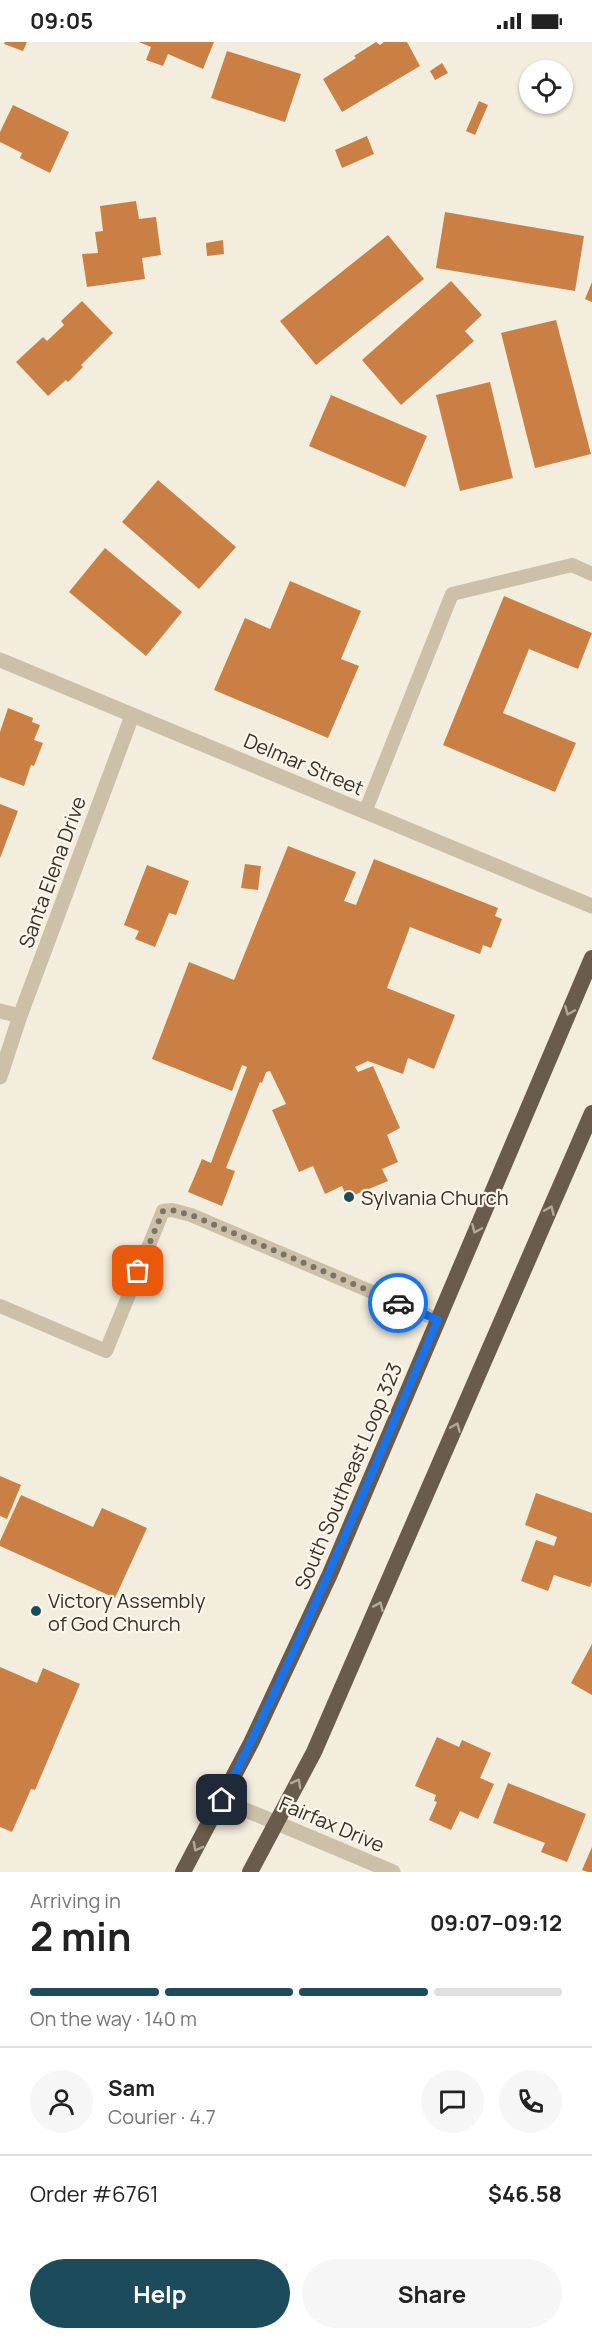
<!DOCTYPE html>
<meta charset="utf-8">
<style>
:root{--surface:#fff;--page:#f6f6f6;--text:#222;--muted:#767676;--line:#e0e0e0;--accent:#1c4b5c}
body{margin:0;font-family:Manrope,sans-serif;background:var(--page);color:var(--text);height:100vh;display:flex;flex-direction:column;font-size:22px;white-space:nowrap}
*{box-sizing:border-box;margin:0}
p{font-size:20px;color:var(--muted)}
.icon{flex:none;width:33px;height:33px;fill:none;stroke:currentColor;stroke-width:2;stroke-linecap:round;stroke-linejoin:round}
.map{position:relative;height:1830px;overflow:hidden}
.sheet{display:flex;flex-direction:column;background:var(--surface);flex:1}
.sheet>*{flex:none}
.buttons{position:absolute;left:519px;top:18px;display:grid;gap:12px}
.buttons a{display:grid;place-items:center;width:54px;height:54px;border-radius:50%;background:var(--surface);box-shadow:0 2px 4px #0004;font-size:30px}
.pin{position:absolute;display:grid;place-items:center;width:51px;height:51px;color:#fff;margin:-26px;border-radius:12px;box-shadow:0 3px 9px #0006}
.courier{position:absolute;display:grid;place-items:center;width:60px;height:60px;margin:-30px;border:4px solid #1a73e8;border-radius:50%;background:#fff;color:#222;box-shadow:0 2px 8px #0007}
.headline em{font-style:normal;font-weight:700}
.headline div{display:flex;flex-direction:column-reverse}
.headline{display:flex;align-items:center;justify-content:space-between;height:102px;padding:0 30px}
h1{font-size:39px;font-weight:700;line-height:45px}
.bar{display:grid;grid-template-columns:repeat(4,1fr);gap:9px 6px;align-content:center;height:72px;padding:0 30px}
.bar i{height:8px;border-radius:4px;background:var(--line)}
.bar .active{background:var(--accent)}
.bar p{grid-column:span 4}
.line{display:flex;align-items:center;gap:15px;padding:0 30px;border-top:2px solid var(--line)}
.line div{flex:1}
.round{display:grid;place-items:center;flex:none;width:63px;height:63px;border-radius:32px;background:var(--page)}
.cta{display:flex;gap:12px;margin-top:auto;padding:12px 30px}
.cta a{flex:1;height:69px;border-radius:36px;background:var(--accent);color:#fff;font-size:24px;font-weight:700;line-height:69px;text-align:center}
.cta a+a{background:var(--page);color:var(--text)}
.status{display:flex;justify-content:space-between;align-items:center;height:42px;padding:0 30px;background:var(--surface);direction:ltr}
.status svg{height:16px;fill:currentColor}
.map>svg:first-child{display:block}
</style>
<div class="status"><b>09:05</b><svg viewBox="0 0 49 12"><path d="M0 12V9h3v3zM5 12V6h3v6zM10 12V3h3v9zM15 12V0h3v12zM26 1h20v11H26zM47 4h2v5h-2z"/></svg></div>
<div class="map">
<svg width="592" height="1830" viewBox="0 0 592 1830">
<rect width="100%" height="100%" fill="#f3eddd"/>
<path fill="#ca8044" d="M 5,0 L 27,0 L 23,9 L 4,2 Z
M 139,0 L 214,0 L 203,27 L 168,12 L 163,24 L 146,18 L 151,5 Z
M 376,0 L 380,3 L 384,0 L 407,0 L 420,24 L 342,70 L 323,37 L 356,16 L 354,14 Z
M 227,9 L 301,32 L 285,80 L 211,56 Z
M 442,21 L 448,31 L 435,38 L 430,29 Z
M 479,59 L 488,63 L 475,93 L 466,89 Z
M 13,63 L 69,90 L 50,131 L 20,116 L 22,111 L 0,100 L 0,90 Z
M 367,94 L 374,112 L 342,126 L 335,108 Z
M 136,159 L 139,177 L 156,175 L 161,213 L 142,216 L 145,237 L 87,245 L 82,212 L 98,211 L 95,190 L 103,189 L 100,164 Z
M 445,170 L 584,194 L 575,249 L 436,226 Z
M 388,193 L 424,237 L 316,323 L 280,279 Z
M 223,198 L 224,212 L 207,214 L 206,201 Z
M 451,239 L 482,273 L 465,289 L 474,299 L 401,363 L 362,318 Z
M 592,240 L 592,260 L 585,257 Z
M 82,259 L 113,291 L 81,323 L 83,325 L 68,340 L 66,338 L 48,354 L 16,320 L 43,295 L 47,299 L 64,283 L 61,279 Z
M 556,278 L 591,412 L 535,426 L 501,291 Z
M 490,340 L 513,436 L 460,449 L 436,353 Z
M 331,353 L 427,394 L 405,445 L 309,404 Z
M 158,438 L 236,505 L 199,547 L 122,480 Z
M 105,506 L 182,570 L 146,614 L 69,550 Z
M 290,539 L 361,569 L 341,617 L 359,624 L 328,696 L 214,648 L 245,576 L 270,587 Z
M 504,554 L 592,591 L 578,627 L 529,607 L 503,671 L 576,701 L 555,750 L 443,703 Z
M 8,666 L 33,676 L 32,680 L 40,683 L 34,698 L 43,701 L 34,724 L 31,723 L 24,744 L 0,735 L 0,690 Z
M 0,762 L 18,769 L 0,816 Z
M 288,804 L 356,830 L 344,859 L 356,863 L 374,817 L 498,866 L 495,874 L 502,877 L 491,906 L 483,903 L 480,912 L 410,885 L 387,946 L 455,973 L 434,1027 L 408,1016 L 403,1032 L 368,1019 L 355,1025 L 358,1030 L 373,1024 L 400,1086 L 387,1093 L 398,1120 L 382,1127 L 388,1139 L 347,1156 L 342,1144 L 325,1152 L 313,1124 L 299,1130 L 272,1068 L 286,1062 L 270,1029 L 266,1030 L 262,1041 L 260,1040 L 226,1126 L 235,1129 L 222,1164 L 188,1150 L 202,1117 L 211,1121 L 247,1025 L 242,1023 L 232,1049 L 152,1017 L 189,920 L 234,938 Z
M 245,822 L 261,824 L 258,848 L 241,846 Z
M 147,823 L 189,839 L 176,873 L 169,871 L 155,905 L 135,897 L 139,889 L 124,883 Z
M 0,1434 L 21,1443 L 7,1477 L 0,1474 Z
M 536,1451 L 592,1471 L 592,1540 L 590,1545 L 554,1533 L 548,1549 L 521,1539 L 536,1498 L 554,1504 L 557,1495 L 525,1483 Z
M 21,1453 L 93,1485 L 102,1466 L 147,1486 L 115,1556 L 0,1504 L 0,1499 Z
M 592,1602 L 592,1653 L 571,1641 Z
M 0,1625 L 37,1641 L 43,1626 L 80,1642 L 35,1748 L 31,1747 L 12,1790 L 0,1785 Z
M 437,1695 L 459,1705 L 462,1698 L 491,1711 L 480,1736 L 494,1742 L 478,1777 L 460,1769 L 451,1788 L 429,1778 L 437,1760 L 434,1759 L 436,1753 L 415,1744 Z
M 508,1741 L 586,1772 L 567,1820 L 541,1810 L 545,1801 L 493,1781 Z
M 592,1805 L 592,1830 L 588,1830 L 582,1828 Z"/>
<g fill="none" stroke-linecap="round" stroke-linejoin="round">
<path stroke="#ccc0a8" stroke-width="14" d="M 365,770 L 452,552 L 572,523 L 592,532
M 0,1264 L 106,1309 L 163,1169 L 172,1168 L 191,1173 L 438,1278"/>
<path stroke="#ccc0a8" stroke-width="15" d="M 0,618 L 592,864
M 0,969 L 20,974
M 0,1035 L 20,974 L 132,674
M 222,1758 L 393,1830"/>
<path stroke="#6a5c4c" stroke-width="16" d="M 183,1830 L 251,1701 L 330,1532 L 592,916
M 250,1830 L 314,1710 L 592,1071"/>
</g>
<defs><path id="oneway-chevron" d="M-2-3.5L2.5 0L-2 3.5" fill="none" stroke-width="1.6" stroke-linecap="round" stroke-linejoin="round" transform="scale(1.5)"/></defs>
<g stroke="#b2a99b">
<use href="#oneway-chevron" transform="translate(569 969) rotate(113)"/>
<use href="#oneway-chevron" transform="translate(550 1168) rotate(-67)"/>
<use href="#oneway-chevron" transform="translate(476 1187) rotate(113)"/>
<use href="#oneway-chevron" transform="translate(456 1385) rotate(-67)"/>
<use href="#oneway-chevron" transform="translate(379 1564) rotate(-66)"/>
<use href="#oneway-chevron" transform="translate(297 1741) rotate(-61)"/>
<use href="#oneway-chevron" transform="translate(197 1805) rotate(118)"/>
</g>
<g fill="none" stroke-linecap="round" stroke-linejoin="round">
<path stroke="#797368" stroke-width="6" stroke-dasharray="0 10.8" d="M 138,1229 L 163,1169 L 172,1168 L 191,1173 L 398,1261"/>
<path stroke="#1a73e8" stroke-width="8" d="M 222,1758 C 302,1602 368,1439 438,1278 L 398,1261"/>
</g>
<g fill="#1c4b5c" stroke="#faf6ea" stroke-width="2">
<circle cx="349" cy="1155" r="6"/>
<circle cx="36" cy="1569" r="6"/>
</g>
<g text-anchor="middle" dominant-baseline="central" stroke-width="4.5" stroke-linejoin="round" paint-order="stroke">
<g font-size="20" fill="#383129" stroke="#faf6ea">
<text transform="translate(304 722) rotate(23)">Delmar Street</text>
<text transform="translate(52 830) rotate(-70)">Santa Elena Drive</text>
<text transform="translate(348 1434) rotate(-67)">South Southeast Loop 323</text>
<text transform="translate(332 1782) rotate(23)">Fairfax Drive</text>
</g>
<g font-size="20" fill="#383129" stroke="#faf6ea" text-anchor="start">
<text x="361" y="1155">Sylvania Church</text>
<text x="48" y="1558">Victory Assembly<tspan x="48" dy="23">of God Church</tspan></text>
</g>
</g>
</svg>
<div class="buttons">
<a><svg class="icon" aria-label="locate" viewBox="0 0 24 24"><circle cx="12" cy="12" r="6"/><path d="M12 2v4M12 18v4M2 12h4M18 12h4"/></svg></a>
</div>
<div class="pin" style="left:138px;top:1229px;background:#ea580c"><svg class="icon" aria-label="bag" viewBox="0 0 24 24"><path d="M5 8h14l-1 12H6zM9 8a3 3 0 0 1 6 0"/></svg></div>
<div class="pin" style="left:222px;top:1758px;background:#1f2937"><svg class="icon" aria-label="home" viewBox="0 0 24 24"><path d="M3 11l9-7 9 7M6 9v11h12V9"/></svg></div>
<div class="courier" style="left:398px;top:1261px"><svg class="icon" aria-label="car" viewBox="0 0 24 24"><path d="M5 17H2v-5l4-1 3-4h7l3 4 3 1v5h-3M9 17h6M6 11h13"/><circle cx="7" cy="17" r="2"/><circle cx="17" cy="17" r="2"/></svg></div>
</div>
<section class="sheet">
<div class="headline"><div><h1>2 min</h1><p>Arriving in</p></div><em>09:07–09:12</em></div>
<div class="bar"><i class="active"></i><i class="active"></i><i class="active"></i><i></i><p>On the way · 140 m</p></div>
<div class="line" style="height:108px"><a class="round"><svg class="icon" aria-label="person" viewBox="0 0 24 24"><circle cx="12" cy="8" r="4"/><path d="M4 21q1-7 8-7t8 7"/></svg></a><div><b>Sam</b><p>Courier · 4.7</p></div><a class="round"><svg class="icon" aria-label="chat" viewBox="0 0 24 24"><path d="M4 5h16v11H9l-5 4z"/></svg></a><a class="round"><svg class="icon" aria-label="phone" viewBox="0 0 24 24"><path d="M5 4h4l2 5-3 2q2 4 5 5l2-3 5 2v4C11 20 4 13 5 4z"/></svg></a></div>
<div class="line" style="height:78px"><div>Order #6761</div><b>$46.58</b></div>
<div class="cta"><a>Help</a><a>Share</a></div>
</section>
